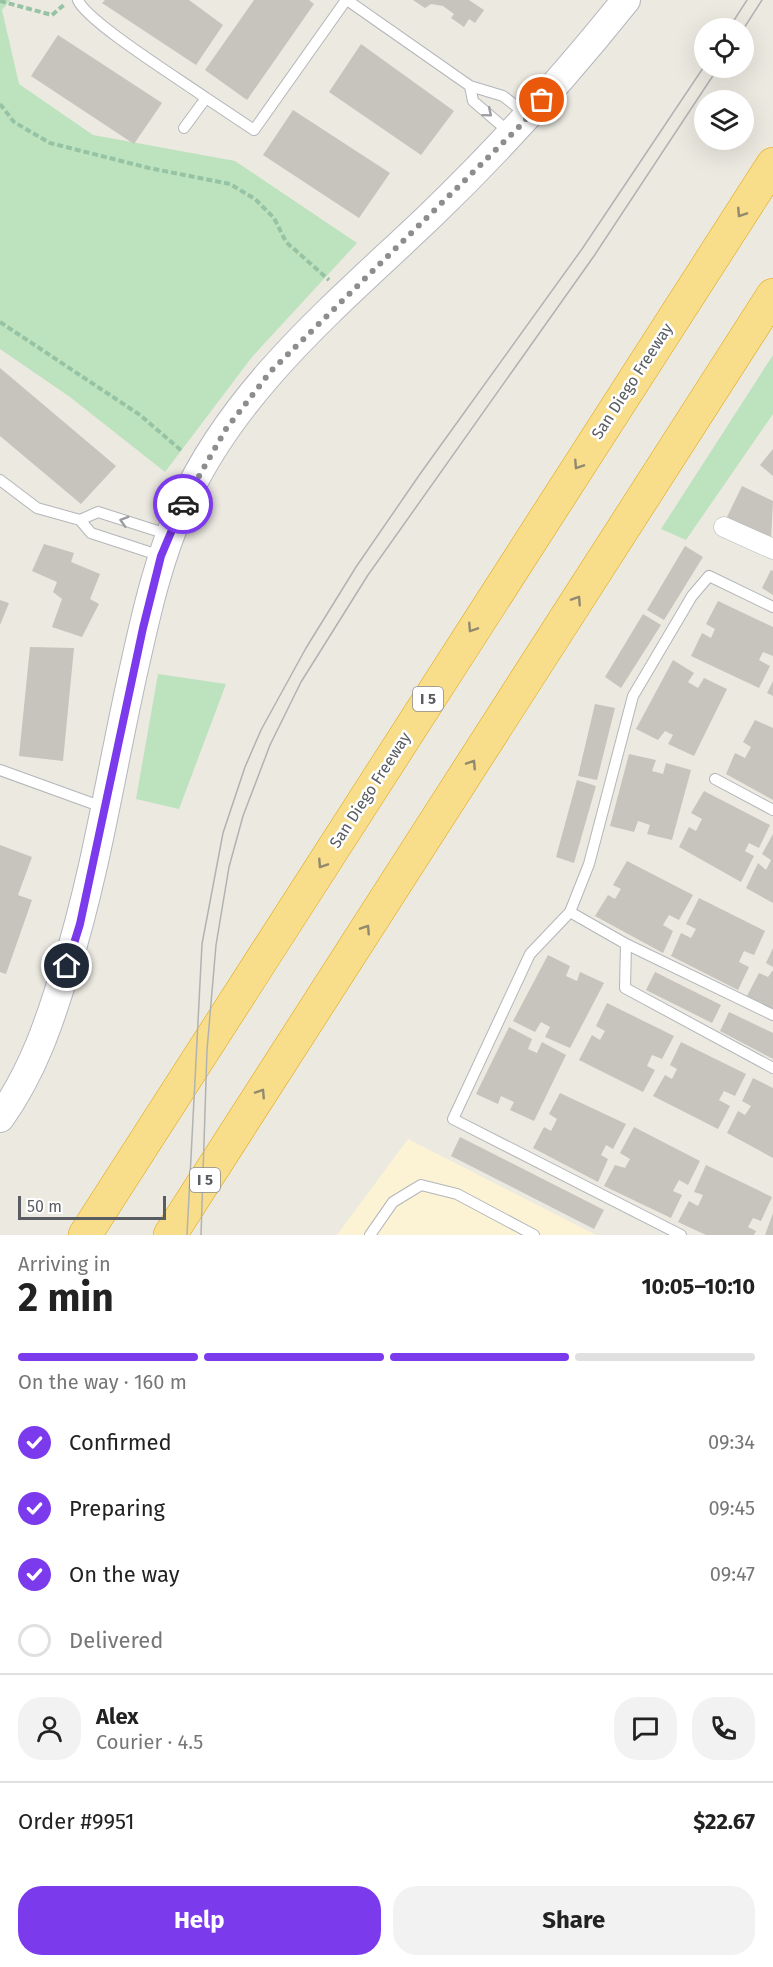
<!DOCTYPE html>
<meta charset="utf-8">
<style>
:root{--surface:#fff;--page:#f2f2f2;--text:#222;--muted:#767676;--line:#e0e0e0;--accent:#7c3aed}
body{margin:0;font-family:"Fira Sans",sans-serif;background:var(--page);color:var(--text);height:100vh;display:flex;flex-direction:column;font-size:22px;white-space:nowrap}
*{box-sizing:border-box;margin:0}
p{font-size:20px;color:var(--muted)}
.icon{flex:none;width:33px;height:33px;fill:none;stroke:currentColor;stroke-width:2;stroke-linecap:round;stroke-linejoin:round}
.map{position:relative;height:1235px;overflow:hidden}
.side{display:flex;flex-direction:column;background:var(--surface);flex:1}
.side>*{flex:none}
.buttons{position:absolute;left:694px;top:18px;display:grid;gap:12px}
.buttons a{display:grid;place-items:center;width:60px;height:60px;border-radius:50%;background:var(--surface);box-shadow:0 6px 24px #0002;font-size:30px}
.scale{position:absolute;left:18px;bottom:15px;width:148px;box-sizing:border-box;padding-left:6px;border:3px solid #595c60;border-top:0;font-size:16px;line-height:21px;white-space:nowrap;color:#595c60;-webkit-text-stroke:4px #fff;paint-order:stroke}
.pin{position:absolute;display:grid;place-items:center;width:51px;height:51px;color:#fff;margin:-26px;border:3px solid #fff;border-radius:50%;box-shadow:0 2px 6px #0007}
.courier{position:absolute;display:grid;place-items:center;width:60px;height:60px;margin:-30px;border:4px solid #7c3aed;border-radius:50%;background:#fff;color:#222;box-shadow:0 2px 8px #0007}
.summary em{font-style:normal;font-weight:700}
.summary div{display:flex;flex-direction:column-reverse}
.summary{display:flex;align-items:center;justify-content:space-between;height:102px;padding:0 18px}
h1{font-size:39px;font-weight:700;line-height:45px}
.bar{display:grid;grid-template-columns:repeat(4,1fr);gap:9px 6px;align-content:center;height:72px;padding:0 18px}
.bar i{height:8px;border-radius:4px;background:var(--line)}
.bar .active{background:var(--accent)}
.bar p{grid-column:span 4}
.line{display:flex;align-items:center;gap:15px;padding:0 18px;border-top:2px solid var(--line)}
.line div{flex:1}
.round{display:grid;place-items:center;flex:none;width:63px;height:63px;border-radius:24px;background:var(--page)}
ol{padding:0 18px;list-style:none}
li{display:flex;align-items:center;gap:18px;height:66px}
li p{margin-inline-start:auto}
li .icon{padding:6px;border-radius:50%;background:var(--accent);color:#fff;stroke-width:4}
li:last-child{color:var(--muted)}
li i{width:33px;height:33px;border:3px solid var(--line);border-radius:50%}
.primary-button{display:flex;gap:12px;margin-top:auto;padding:12px 18px}
.primary-button a{flex:1;height:69px;border-radius:24px;background:var(--accent);color:#fff;font-size:24px;font-weight:700;line-height:69px;text-align:center}
.primary-button a+a{background:var(--page);color:var(--text)}
.map>svg:first-child{display:block}
</style>
<div class="map">
<svg width="773" height="1235" viewBox="0 0 773 1235">
<rect width="100%" height="100%" fill="#ebe9e0"/>
<path fill="#fcf3d4" d="M 408,1139 L 596,1235 L 337,1235 Z"/>
<path fill="#bde2be" d="M 0,0 L 10,0 L 2,10 L 19,84 L 93,135 L 235,161 L 357,243 L 252,357 L 165,472 L 70,397 L 0,349 Z
M 773,355 L 773,414 L 686,540 L 661,529 Z
M 158,674 L 226,684 L 179,809 L 136,799 Z"/>
<path fill="#c6c4bd" d="M 105,0 L 189,0 L 223,25 L 196,65 L 102,3 Z
M 254,0 L 309,0 L 314,4 L 247,100 L 205,70 Z
M 413,0 L 469,0 L 484,10 L 475,23 L 469,19 L 464,27 L 451,18 L 454,14 L 443,6 L 431,4 L 425,8 Z
M 58,35 L 162,103 L 134,144 L 31,76 Z
M 361,44 L 454,111 L 421,155 L 329,92 Z
M 293,110 L 390,173 L 359,218 L 263,155 Z
M 0,368 L 116,466 L 81,504 L 0,436 Z
M 773,449 L 773,476 L 760,465 Z
M 742,486 L 773,501 L 771,540 L 726,519 Z
M 44,544 L 74,553 L 71,562 L 100,574 L 90,599 L 99,604 L 82,637 L 52,627 L 62,599 L 53,592 L 57,582 L 32,571 Z
M 685,546 L 703,557 L 664,620 L 647,610 Z
M 771,570 L 773,571 L 773,595 L 762,588 Z
M 0,600 L 9,603 L 0,625 Z
M 718,601 L 773,627 L 773,656 L 763,652 L 759,660 L 770,666 L 759,688 L 691,656 L 702,633 L 711,638 L 715,629 L 706,624 Z
M 643,614 L 661,625 L 621,688 L 605,677 Z
M 30,647 L 74,648 L 63,761 L 19,756 Z
M 673,660 L 694,673 L 688,682 L 698,688 L 704,678 L 727,689 L 694,756 L 668,744 L 673,735 L 665,731 L 658,740 L 636,729 Z
M 773,681 L 773,696 L 767,693 Z
M 595,704 L 615,708 L 597,780 L 578,776 Z
M 755,720 L 773,728 L 773,800 L 726,774 L 735,753 L 745,758 L 751,747 L 743,742 Z
M 629,754 L 656,760 L 652,771 L 663,774 L 666,763 L 691,770 L 672,840 L 647,834 L 650,825 L 638,821 L 634,832 L 610,826 Z
M 577,780 L 596,786 L 574,863 L 556,857 Z
M 704,791 L 770,825 L 759,848 L 749,843 L 745,851 L 754,856 L 741,882 L 679,847 L 689,827 L 696,831 L 702,819 L 691,813 Z
M 773,834 L 773,903 L 746,888 L 758,863 L 766,870 L 771,860 L 762,854 Z
M 0,845 L 32,857 L 18,895 L 32,900 L 6,974 L 0,972 Z
M 627,861 L 693,895 L 679,920 L 669,915 L 663,925 L 673,931 L 663,953 L 595,916 L 608,895 L 615,899 L 621,889 L 613,885 Z
M 699,898 L 765,931 L 754,955 L 744,951 L 739,962 L 749,967 L 738,990 L 671,956 L 681,933 L 691,938 L 696,929 L 686,924 Z
M 773,948 L 773,967 L 766,963 Z
M 548,955 L 570,966 L 566,976 L 577,981 L 580,972 L 604,983 L 570,1048 L 545,1037 L 550,1027 L 541,1022 L 535,1032 L 513,1021 Z
M 773,970 L 773,1009 L 747,996 L 759,973 L 768,977 Z
M 655,972 L 721,1005 L 712,1023 L 646,990 Z
M 607,1003 L 674,1036 L 662,1059 L 652,1055 L 647,1066 L 655,1070 L 643,1092 L 579,1060 L 592,1035 L 600,1040 L 605,1031 L 596,1026 Z
M 729,1012 L 773,1033 L 773,1059 L 720,1031 Z
M 509,1027 L 532,1039 L 528,1049 L 537,1053 L 542,1042 L 566,1055 L 534,1121 L 510,1110 L 514,1102 L 501,1096 L 498,1104 L 476,1094 Z
M 681,1042 L 746,1074 L 735,1096 L 724,1091 L 719,1100 L 730,1106 L 718,1129 L 653,1096 L 665,1075 L 672,1079 L 677,1069 L 670,1065 Z
M 753,1078 L 773,1088 L 773,1158 L 727,1133 L 738,1111 L 745,1115 L 751,1106 L 742,1101 Z
M 560,1093 L 626,1124 L 613,1149 L 606,1145 L 601,1155 L 608,1159 L 598,1182 L 533,1148 L 544,1127 L 551,1131 L 557,1119 L 549,1114 Z
M 634,1127 L 700,1161 L 688,1185 L 679,1180 L 673,1191 L 682,1195 L 671,1218 L 604,1186 L 615,1165 L 625,1168 L 630,1159 L 620,1153 Z
M 460,1137 L 604,1210 L 594,1229 L 451,1156 Z
M 706,1165 L 772,1197 L 761,1221 L 753,1218 L 748,1227 L 756,1231 L 754,1235 L 706,1235 L 678,1222 L 689,1201 L 698,1206 L 703,1195 L 694,1192 Z
M 773,1213 L 773,1235 L 765,1235 Z"/>
<g fill="none" stroke-linecap="round" stroke-linejoin="round">
<defs>
<path id="lane" d="M 78,0 C 86,21 182,81 206,98
M 347,0 L 470,86
M 184,128 L 206,98 L 254,130 L 346,0
M 509,132 L 473,101 L 470,86 L 503,96 L 526,114
M 0,480 L 37,508 L 80,520 L 91,533 L 161,556
M 80,520 L 98,512 L 170,535
M 0,770 L 105,808
M 715,779 L 773,810
M 570,912 L 626,944 L 773,1015
M 626,944 L 625,988 L 773,1068
M 370,1235 L 393,1202 L 421,1185 L 457,1194 L 534,1235
M 681,1235 L 453,1119 L 530,954 L 570,912 L 589,864 L 633,696 L 692,596 L 709,576 L 773,607"/>
<path id="street" d="M 724,527 L 773,549"/>
<path id="secondary" d="M 0,1118 C 33,1072 50,1021 66,968 C 97,869 112,765 135,664 C 147,610 159,557 182,506 C 234,388 339,303 430,216 C 501,148 565,76 626,0"/>
<path id="highway" d="M 85,1235 L 773,164
M 170,1235 L 773,295"/>
</defs>
<use href="#lane" stroke="#b3b6ba" stroke-width="12"/>
<use href="#street" stroke="#b3b6ba" stroke-width="21"/>
<use href="#secondary" stroke="#b4b7bc" stroke-width="30"/>
<use href="#highway" stroke="#e1a30a" stroke-width="34"/>
<path stroke="#96c3a4" stroke-width="4" stroke-dasharray="6 3" stroke-linecap="butt" d="M 0,1 L 52,15 L 65,4
M 0,104 L 14,122 L 50,143 L 149,168 L 230,184 L 255,199 L 274,218 L 286,242 L 329,280
M 0,322 L 140,415 L 183,452"/>
<use href="#lane" stroke="#fff" stroke-width="10"/>
<use href="#street" stroke="#fff" stroke-width="20"/>
<use href="#secondary" stroke="#fff" stroke-width="28"/>
<use href="#highway" stroke="#f8de8a" stroke-width="33"/>
<path stroke="#b1b2b2" stroke-width="1.5" d="M 729,28 L 747,0
M 744,28 L 762,0
M 187,1235 L 202,944 L 223,833 L 245,767 L 261,730 L 306,648 L 356,567 L 420,474 L 582,249 L 705,65
M 201,1235 L 207,1050 L 216,945 L 229,867 L 243,816 L 270,745 L 301,682 L 368,575 L 594,256 L 718,68"/>
</g>
<defs><path id="oneway-chevron" d="M-2-3.5L2.5 0L-2 3.5" fill="none" stroke-width="1.6" stroke-linecap="round" stroke-linejoin="round" transform="scale(1.5)"/></defs>
<g stroke="#9b9da0">
<use href="#oneway-chevron" transform="translate(488 113) rotate(40)"/>
<use href="#oneway-chevron" transform="translate(124 521) rotate(-164)"/>
</g>
<g stroke="#918a6f">
<use href="#oneway-chevron" transform="translate(741 213) rotate(123)"/>
<use href="#oneway-chevron" transform="translate(578 465) rotate(123)"/>
<use href="#oneway-chevron" transform="translate(577 600) rotate(-57)"/>
<use href="#oneway-chevron" transform="translate(472 628) rotate(123)"/>
<use href="#oneway-chevron" transform="translate(472 764) rotate(-57)"/>
<use href="#oneway-chevron" transform="translate(322 864) rotate(123)"/>
<use href="#oneway-chevron" transform="translate(366 929) rotate(-57)"/>
<use href="#oneway-chevron" transform="translate(261 1093) rotate(-57)"/>
</g>
<g fill="none" stroke-linecap="round" stroke-linejoin="round">
<path stroke="#8c8d8d" stroke-width="6" stroke-dasharray="0 10.8" d="M 183,504 L 226,429 L 271,371 L 520,126 L 542,100"/>
<path stroke="#7c3aed" stroke-width="8" d="M 67,966 L 80,924 L 143,628 L 161,556 L 183,504"/>
</g>
<g text-anchor="middle" dominant-baseline="central" stroke-width="5" stroke-linejoin="round" paint-order="stroke">
<g fill="#fff" stroke="#8b8d90" stroke-width="1.5">
<rect x="413" y="687" width="30" height="24" rx="4.5"/>
<rect x="190" y="1168" width="30" height="24" rx="4.5"/>
</g>
<g font-size="15" font-weight="bold" fill="#595c60">
<text x="428" y="699">I 5</text>
<text x="205" y="1180">I 5</text>
</g>
<g font-size="16" fill="#595c60" stroke="#fff">
<text transform="translate(632 381) rotate(-57)">San Diego Freeway</text>
<text transform="translate(370 790) rotate(-57)">San Diego Freeway</text>
</g>
</g>
</svg>
<div class="buttons">
<a><svg class="icon" aria-label="locate" viewBox="0 0 24 24"><circle cx="12" cy="12" r="6"/><path d="M12 2v4M12 18v4M2 12h4M18 12h4"/></svg></a>
<a><svg class="icon" aria-label="layers" viewBox="0 0 24 24"><path d="M12 4l9 5-9 5-9-5zM3 14l9 5 9-5"/></svg></a>
</div>
<div class="scale">50 m</div>
<div class="pin" style="left:542px;top:100px;background:#ea580c"><svg class="icon" aria-label="bag" viewBox="0 0 24 24"><path d="M5 8h14l-1 12H6zM9 8a3 3 0 0 1 6 0"/></svg></div>
<div class="pin" style="left:67px;top:966px;background:#1f2937"><svg class="icon" aria-label="home" viewBox="0 0 24 24"><path d="M3 11l9-7 9 7M6 9v11h12V9"/></svg></div>
<div class="courier" style="left:183px;top:504px"><svg class="icon" aria-label="car" viewBox="0 0 24 24"><path d="M5 17H2v-5l4-1 3-4h7l3 4 3 1v5h-3M9 17h6M6 11h13"/><circle cx="7" cy="17" r="2"/><circle cx="17" cy="17" r="2"/></svg></div>
</div>
<section class="side">
<div class="summary"><div><h1>2 min</h1><p>Arriving in</p></div><em>10:05–10:10</em></div>
<div class="bar"><i class="active"></i><i class="active"></i><i class="active"></i><i></i><p>On the way · 160 m</p></div>
<ol>
<li><svg class="icon" aria-label="check" viewBox="0 0 24 24"><path d="M5 12l5 5 9-10"/></svg>Confirmed<p>09:34</p></li>
<li><svg class="icon" aria-label="check" viewBox="0 0 24 24"><path d="M5 12l5 5 9-10"/></svg>Preparing<p>09:45</p></li>
<li><svg class="icon" aria-label="check" viewBox="0 0 24 24"><path d="M5 12l5 5 9-10"/></svg>On the way<p>09:47</p></li>
<li><i></i>Delivered</li>
</ol>
<div class="line" style="height:108px"><a class="round"><svg class="icon" aria-label="person" viewBox="0 0 24 24"><circle cx="12" cy="8" r="4"/><path d="M4 21q1-7 8-7t8 7"/></svg></a><div><b>Alex</b><p>Courier · 4.5</p></div><a class="round"><svg class="icon" aria-label="chat" viewBox="0 0 24 24"><path d="M4 5h16v11H9l-5 4z"/></svg></a><a class="round"><svg class="icon" aria-label="phone" viewBox="0 0 24 24"><path d="M5 4h4l2 5-3 2q2 4 5 5l2-3 5 2v4C11 20 4 13 5 4z"/></svg></a></div>
<div class="line" style="height:78px"><div>Order #9951</div><b>$22.67</b></div>
<div class="primary-button"><a>Help</a><a>Share</a></div>
</section>
